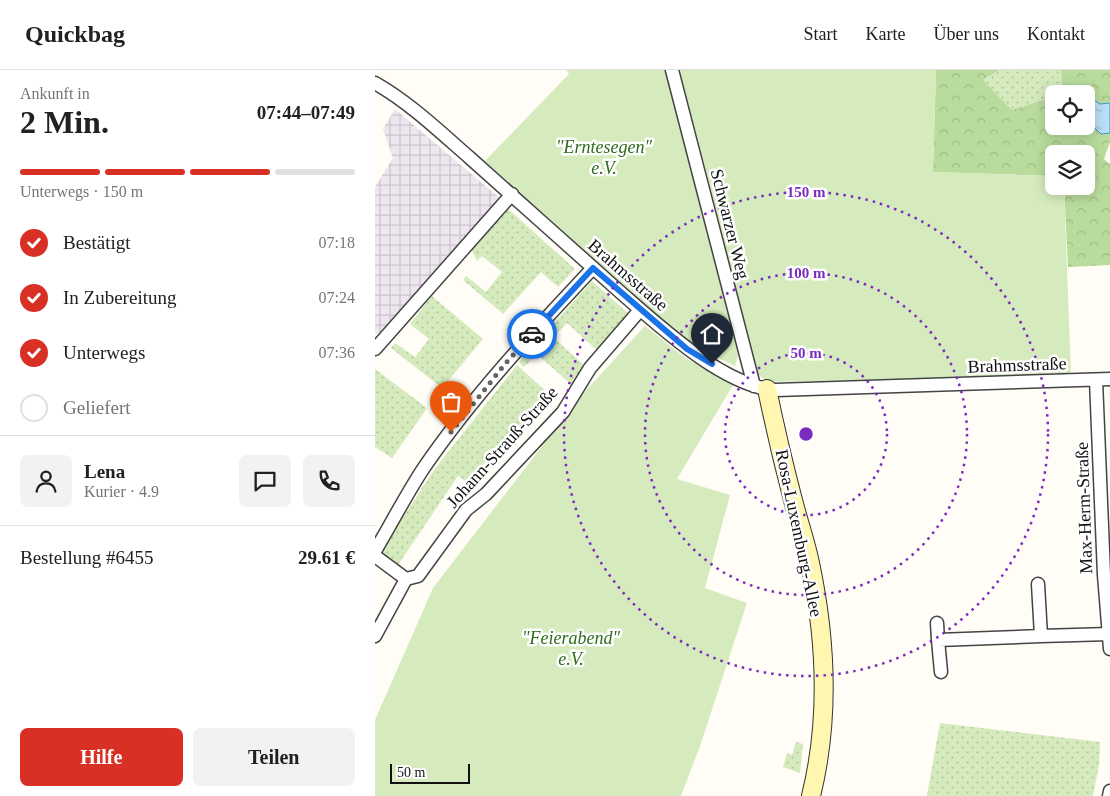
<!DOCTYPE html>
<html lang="de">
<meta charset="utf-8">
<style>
:root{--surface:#fff;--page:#f2f2f2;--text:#202124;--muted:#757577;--line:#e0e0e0;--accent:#d93025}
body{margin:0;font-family:Georgia,serif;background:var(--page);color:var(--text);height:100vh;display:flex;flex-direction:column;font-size:19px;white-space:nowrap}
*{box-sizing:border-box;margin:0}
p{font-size:16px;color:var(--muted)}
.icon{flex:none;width:28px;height:28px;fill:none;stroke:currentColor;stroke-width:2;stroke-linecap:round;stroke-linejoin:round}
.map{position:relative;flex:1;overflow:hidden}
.side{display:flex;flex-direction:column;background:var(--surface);width:375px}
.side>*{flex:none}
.fabs{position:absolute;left:670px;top:15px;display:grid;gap:10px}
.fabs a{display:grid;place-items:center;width:50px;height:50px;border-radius:8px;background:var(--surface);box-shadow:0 2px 12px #0003;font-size:25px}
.scale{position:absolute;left:15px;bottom:12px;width:80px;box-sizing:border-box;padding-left:5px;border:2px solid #111;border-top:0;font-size:14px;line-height:18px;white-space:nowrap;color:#111;-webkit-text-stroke:4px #fff;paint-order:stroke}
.pin{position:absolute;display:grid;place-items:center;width:42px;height:42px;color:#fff;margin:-51px -21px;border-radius:50% 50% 50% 0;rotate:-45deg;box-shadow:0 0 5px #0007}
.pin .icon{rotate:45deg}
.courier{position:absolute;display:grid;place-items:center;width:50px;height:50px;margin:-25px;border:4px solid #1a73e8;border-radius:50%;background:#fff;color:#222;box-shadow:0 1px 6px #0007}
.overview em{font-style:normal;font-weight:600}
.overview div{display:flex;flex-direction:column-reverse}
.overview{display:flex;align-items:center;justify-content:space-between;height:85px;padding:0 20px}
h1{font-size:32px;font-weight:600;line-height:38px}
.bar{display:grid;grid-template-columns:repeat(4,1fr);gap:8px 5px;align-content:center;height:60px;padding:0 20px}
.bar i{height:6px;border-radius:4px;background:var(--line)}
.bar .active{background:var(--accent)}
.bar p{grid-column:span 4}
.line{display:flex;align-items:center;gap:12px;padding:0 20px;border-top:1px solid var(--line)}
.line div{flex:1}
.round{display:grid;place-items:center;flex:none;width:52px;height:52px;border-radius:8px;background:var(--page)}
ol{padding:0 20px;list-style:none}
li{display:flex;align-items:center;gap:15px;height:55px}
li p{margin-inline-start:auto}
li .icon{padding:5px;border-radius:50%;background:var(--accent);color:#fff;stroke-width:4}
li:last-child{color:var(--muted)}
li i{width:28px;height:28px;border:2px solid var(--line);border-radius:50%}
.primary-button{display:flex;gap:10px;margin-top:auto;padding:10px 20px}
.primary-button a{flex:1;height:58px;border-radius:8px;background:var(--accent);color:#fff;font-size:20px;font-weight:600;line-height:58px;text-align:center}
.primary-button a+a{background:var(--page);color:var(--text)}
header{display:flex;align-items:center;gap:30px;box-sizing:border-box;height:70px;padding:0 25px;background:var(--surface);border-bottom:1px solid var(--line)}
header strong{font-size:24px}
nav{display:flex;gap:28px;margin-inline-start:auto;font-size:18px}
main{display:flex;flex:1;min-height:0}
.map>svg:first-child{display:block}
</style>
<header>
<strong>Quickbag</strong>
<nav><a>Start</a><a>Karte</a><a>Über uns</a><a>Kontakt</a></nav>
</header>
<main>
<section class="side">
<div class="overview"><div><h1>2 Min.</h1><p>Ankunft in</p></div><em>07:44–07:49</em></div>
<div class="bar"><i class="active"></i><i class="active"></i><i class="active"></i><i></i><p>Unterwegs · 150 m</p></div>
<ol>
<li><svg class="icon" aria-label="check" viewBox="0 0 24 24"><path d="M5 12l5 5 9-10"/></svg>Bestätigt<p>07:18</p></li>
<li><svg class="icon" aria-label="check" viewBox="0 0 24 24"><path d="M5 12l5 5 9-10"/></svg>In Zubereitung<p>07:24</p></li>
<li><svg class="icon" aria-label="check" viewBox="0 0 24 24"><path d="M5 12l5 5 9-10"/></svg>Unterwegs<p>07:36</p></li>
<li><i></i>Geliefert</li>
</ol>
<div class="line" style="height:90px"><a class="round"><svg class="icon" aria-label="person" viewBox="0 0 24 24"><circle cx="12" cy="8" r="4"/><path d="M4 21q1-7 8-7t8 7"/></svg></a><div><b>Lena</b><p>Kurier · 4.9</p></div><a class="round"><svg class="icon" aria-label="chat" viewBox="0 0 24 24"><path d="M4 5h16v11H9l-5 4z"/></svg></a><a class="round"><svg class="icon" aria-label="phone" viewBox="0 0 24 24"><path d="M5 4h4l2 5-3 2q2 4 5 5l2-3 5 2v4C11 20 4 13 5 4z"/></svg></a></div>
<div class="line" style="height:65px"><div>Bestellung #6455</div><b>29.61 €</b></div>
<div class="primary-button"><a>Hilfe</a><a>Teilen</a></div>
</section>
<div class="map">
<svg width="735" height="726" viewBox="0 0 735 726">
<defs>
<pattern id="industrial-grid" width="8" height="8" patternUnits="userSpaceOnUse" patternTransform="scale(1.25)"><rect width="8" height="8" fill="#eee6ef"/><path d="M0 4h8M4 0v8" fill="none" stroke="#cbc4cc"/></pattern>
<pattern id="grass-dots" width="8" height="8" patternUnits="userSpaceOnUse" patternTransform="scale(1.25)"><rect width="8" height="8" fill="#d5ebbd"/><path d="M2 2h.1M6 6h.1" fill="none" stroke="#b6c8a1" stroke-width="1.8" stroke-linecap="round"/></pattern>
<pattern id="forest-crowns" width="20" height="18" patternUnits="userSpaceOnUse" patternTransform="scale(1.25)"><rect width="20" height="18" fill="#b9dc9c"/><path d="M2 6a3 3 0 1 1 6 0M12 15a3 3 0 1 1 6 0" fill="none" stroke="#9ebc85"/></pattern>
<pattern id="water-ripples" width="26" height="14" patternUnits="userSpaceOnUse" patternTransform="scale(1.25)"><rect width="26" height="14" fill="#b9e0f7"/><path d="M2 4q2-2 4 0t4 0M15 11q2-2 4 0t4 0" fill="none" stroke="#9ebfd3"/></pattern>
</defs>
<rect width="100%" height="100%" fill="#fffdf5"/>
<path fill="url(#industrial-grid)" d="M 20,39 L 127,130 L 6,267 L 0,263 L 0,117 L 18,88 L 8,59 Z"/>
<path fill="url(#grass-dots)" d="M 624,0 L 686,0 L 687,23 L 679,24 L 679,26 L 637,40 L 608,10 Z
M 131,137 L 200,199 L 183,217 L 166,202 L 128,244 L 88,210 L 91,206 L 111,222 L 127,202 L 107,186 L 102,191 L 95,177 Z
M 217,211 L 255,245 L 223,281 L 192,253 L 178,267 L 211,297 L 198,316 L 162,284 L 149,297 L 144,292 Z
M 57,226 L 108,269 L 67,318 L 16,278 L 20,273 L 40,287 L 54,269 L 35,254 Z
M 142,295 L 174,324 L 92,412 L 83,406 L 23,495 L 8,486 L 6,481 L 59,400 Z
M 0,299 L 52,338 L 17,388 L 0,377 Z
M 565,653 L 725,672 L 724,695 L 718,726 L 552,726 Z
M 421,672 L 428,674 L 425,703 L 408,697 L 412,683 L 417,685 Z"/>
<path fill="url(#forest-crowns)" d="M 561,0 L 624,0 L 608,10 L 637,40 L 679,26 L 679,56 L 711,56 L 711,52 L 716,54 L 726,64 L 735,63 L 735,72 L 729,89 L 735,94 L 735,195 L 693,197 L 689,116 L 711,116 L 711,84 L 679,84 L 679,106 L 558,102 Z
M 686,0 L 735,0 L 735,33 L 725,34 L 716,28 L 711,32 L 711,24 L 684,24 L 687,23 Z"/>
<path fill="#d5ebbd" d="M 191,0 L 292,0 L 364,282 L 360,296 L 321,278 L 294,257 L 110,91 L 194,4 Z
M 304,0 L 561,0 L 558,102 L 679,106 L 679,116 L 689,116 L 696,306 L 393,312 L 382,304 L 332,104 Z
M 270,256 L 312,289 L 358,315 L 302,409 L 355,425 L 330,518 L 372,533 L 325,676 L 306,726 L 0,726 L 0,650 L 58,518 L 204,328 Z"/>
<path fill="url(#water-ripples)" stroke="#3f96cf" d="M 716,28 L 725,34 L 735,33 L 735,63 L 726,64 L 716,54 L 711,52 L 711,32 Z"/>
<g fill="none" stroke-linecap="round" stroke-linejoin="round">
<defs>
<path id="street" d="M 297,0 L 379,316
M 0,13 C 35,33 64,61 95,88 C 145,132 194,177 244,221 C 283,255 349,317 401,320 L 735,309
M 0,279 L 137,124
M 721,310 L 729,505 L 735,579
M 0,481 C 16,454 31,425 48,399 C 97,327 158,262 218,198
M 0,486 L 31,509 L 43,506 L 91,440 L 111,424 L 188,342 L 215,298 L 265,240
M 663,514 L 666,566 L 734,564
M 562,553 L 563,570 L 666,566
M 0,566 L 31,509
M 563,570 L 566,602
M 734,726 L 735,721"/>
<path id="secondary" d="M 392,319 C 400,358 409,396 419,434 C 424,453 431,473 435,493 C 451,569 455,649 436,726"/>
</defs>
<use href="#street" stroke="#444" stroke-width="15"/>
<use href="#secondary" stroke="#333" stroke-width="20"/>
<use href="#street" stroke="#fff" stroke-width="12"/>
<use href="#secondary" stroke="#fff6b0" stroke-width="18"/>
</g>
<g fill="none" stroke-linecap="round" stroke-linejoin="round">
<path stroke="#646461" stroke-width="5" stroke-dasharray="0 9" d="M 76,362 L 130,294 L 157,264"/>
<path stroke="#1a73e8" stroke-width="6" d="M 157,264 L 218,198 L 312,279 L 337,294"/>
</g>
<g fill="none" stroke="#7b2cbf" stroke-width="2.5" stroke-dasharray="2.5 5">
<circle cx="431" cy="364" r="81"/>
<circle cx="431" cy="364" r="161"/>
<circle cx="431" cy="364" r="242"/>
</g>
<g text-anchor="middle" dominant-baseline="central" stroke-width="5" stroke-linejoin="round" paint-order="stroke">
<g font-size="18" font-style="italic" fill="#2f6b1f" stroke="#fff">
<text x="229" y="77">"Erntesegen"<tspan x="229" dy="21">e.V.</tspan></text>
<text x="196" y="568">"Feierabend"<tspan x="196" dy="21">e.V.</tspan></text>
</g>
<g font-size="18" fill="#111" stroke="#fff">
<text transform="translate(355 154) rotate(76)">Schwarzer Weg</text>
<text transform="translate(253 205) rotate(41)">Brahmsstraße</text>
<text transform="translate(642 295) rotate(-2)">Brahmsstraße</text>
<text transform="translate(127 377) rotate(-48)">Johann-Strauß-Straße</text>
<text transform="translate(709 438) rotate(-92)">Max-Herm-Straße</text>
<text transform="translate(424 463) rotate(78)">Rosa-Luxemburg-Allee</text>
</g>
</g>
<circle cx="431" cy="364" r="8" fill="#7b2cbf" stroke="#fff" stroke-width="2.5"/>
<g font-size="15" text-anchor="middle" font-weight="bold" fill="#7b2cbf" stroke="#fff" stroke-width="5" stroke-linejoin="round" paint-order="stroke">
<text x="431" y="127">150 m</text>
<text x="431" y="208">100 m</text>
<text x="431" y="288">50 m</text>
</g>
</svg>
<div class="fabs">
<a><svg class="icon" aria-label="locate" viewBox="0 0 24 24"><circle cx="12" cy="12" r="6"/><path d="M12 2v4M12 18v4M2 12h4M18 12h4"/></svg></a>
<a><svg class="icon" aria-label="layers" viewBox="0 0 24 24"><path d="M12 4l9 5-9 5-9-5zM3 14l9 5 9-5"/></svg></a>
</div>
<div class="scale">50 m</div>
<div class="pin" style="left:76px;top:362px;background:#ea580c"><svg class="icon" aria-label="bag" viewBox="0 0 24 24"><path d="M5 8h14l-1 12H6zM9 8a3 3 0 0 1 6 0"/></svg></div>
<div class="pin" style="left:337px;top:294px;background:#1f2937"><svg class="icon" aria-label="home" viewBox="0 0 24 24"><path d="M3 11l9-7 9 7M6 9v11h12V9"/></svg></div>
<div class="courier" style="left:157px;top:264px"><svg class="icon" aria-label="car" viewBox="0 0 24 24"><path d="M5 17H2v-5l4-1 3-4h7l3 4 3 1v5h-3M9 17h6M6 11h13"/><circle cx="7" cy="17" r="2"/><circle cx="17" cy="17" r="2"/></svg></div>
</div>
</main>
